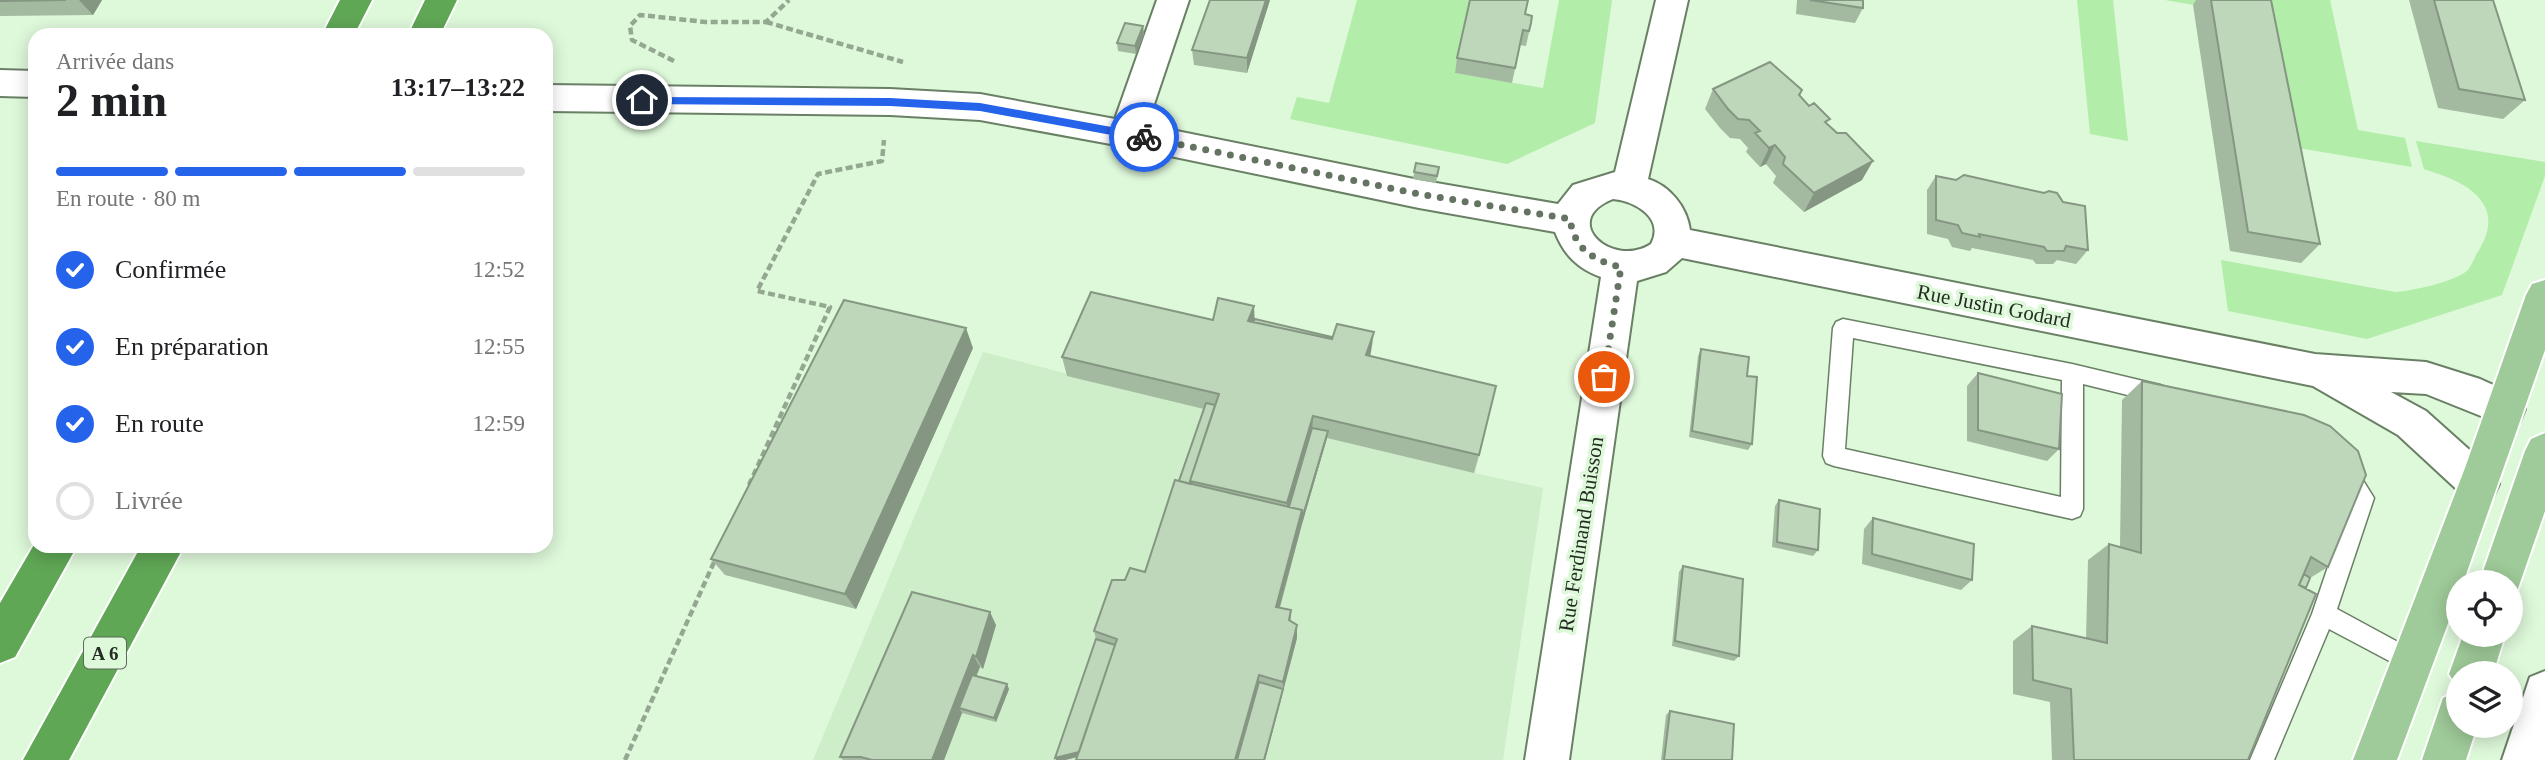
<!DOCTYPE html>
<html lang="fr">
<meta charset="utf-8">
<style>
:root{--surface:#fff;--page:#f6f6f6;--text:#202124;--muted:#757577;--line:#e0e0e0;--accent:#2563eb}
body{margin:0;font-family:Georgia,serif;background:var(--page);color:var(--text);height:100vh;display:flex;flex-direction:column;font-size:26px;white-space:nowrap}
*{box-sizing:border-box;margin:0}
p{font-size:23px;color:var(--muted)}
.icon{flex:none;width:38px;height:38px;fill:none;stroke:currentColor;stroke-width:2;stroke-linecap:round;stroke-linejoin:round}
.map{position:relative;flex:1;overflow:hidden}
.side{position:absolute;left:28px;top:28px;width:525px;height:525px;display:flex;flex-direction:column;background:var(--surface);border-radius:21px;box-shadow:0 4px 18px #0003}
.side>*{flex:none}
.tools{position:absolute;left:2446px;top:570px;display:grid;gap:14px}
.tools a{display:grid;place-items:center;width:77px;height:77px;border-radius:50%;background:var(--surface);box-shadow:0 4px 18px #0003;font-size:35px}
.pin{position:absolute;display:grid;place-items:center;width:60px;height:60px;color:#fff;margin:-30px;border:4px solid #fff;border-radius:50%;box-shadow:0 2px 7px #0007}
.courier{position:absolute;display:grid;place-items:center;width:70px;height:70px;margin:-35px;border:5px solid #2563eb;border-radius:50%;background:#fff;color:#222;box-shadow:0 2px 9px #0007}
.summary em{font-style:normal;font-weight:700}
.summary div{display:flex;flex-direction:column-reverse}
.summary{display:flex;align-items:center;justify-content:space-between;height:119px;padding:0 28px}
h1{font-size:46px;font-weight:700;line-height:52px}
.bar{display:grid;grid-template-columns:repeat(4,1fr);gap:10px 7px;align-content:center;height:84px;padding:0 28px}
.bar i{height:9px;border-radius:5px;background:var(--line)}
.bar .current{background:var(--accent)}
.bar p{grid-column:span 4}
ol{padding:0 28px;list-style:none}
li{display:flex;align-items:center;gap:21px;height:77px}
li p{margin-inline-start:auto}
li .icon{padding:7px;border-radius:50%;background:var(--accent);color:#fff;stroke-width:4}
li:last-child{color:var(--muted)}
li i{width:38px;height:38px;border:4px solid var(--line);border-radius:50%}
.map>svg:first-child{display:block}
</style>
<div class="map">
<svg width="2545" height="760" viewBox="0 0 2545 760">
<rect width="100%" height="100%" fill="#def8da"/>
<path fill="#ceedc9" d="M 983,352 L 1068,374 L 1364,374 L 1491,405 L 1475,473 L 1543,488 L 1503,760 L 813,760 Z"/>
<path fill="#b2eda9" d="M 1357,0 L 1471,0 L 1455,73 L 1543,88 L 1559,0 L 1612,0 L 1595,123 L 1507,164 L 1290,119 L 1297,97 L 1329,103 Z
M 2077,0 L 2113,0 L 2128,141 L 2090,134 Z
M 2165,0 L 2330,0 L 2358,130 L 2405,138 L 2412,167 L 2298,148 L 2253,15 Z
M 2416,141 L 2545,162 L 2545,176 L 2502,295 L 2367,339 L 2228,311 L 2221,260 L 2395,292 C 2412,291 2455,282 2468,270 C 2471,266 2474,259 2476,255 C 2490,233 2496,212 2473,192 C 2459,180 2441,175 2424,169 Z"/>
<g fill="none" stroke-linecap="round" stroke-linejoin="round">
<defs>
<path id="lane" d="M 1843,319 L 2072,364 L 2160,385 L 2167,388 L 2171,394 L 2167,400 L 2160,403 L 2083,384 L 2083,509 L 2080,516 L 2072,519 L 1834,466 L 1826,463 L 1823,456 L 1833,328 L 1836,322 ZM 1853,338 L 2062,380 L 2061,497 L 1845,449 Z
M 2343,458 L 2351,461 L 2374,498 L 2337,609 L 2420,654 L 2424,662 L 2420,670 L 2412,673 L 2329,629 L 2274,760 L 2250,760 L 2312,614 L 2351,499 L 2332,468 L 2335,461 Z"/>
<path id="street" d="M 1157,0 L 1189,0 L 1147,125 L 1419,180 L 1558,204 L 1573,185 L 1615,172 L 1656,0 L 1688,0 L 1648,179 C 1670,186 1687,207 1690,230 L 2315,354 L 2426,362 L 2480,379 L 2520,397 L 2525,409 L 2520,421 L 2506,426 L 2426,394 L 2391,392 L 2426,411 L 2493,471 L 2499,484 L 2493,497 L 2479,502 L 2465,497 L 2398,435 L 2313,386 L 1682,258 L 1666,272 L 1637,281 L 1569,760 L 1525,760 L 1601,277 C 1578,269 1564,255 1555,232 L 1419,208 L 1127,147 L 980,120 L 890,115 L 546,111 L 546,85 L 890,89 L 980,94 L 1115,119 ZM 1613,199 C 1635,201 1665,218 1651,244 C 1613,269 1558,221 1613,199 Z
M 0,70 L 35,71 L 35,97 L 0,96 Z
M 2545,671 L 2545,760 L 2502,760 L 2530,677 Z"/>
<path id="primary" d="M 2545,280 L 2545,350 L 2463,583 L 2459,583 L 2459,594 L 2397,760 L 2353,760 L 2465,468 L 2526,295 L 2532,284 Z
M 2545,433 L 2545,511 L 2515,597 L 2511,598 L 2511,583 L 2479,583 L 2525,451 L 2531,439 Z
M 2463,635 L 2505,635 L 2493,674 L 2459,674 L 2459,690 L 2449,674 Z
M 2459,691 L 2459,726 L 2477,726 L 2466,760 L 2422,760 L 2443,698 Z"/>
<path id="highway" d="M 340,0 L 372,0 L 354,35 L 322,35 Z
M 425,0 L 457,0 L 440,35 L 408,35 Z
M 35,543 L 35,546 L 77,546 L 15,657 L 0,663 L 0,603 Z
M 141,546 L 184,546 L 69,760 L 23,760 Z"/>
</defs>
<use href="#lane" stroke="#698065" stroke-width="3"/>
<use href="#street" stroke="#698065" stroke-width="4"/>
<use href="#primary" stroke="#fff" stroke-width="4"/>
<use href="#highway" stroke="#fff" stroke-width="4"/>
<path stroke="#94a791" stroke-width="4.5" stroke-dasharray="7 3.5" stroke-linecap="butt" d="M 766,22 L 903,62
M 674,61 L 632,40 L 630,26 L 640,15 L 705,22 L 766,22 L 789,0
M 749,485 L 830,307 L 757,291 L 818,174 L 882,161 L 884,140
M 625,760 L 715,560"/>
<use href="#lane" fill="#fff" fill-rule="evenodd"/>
<use href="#street" fill="#fff" fill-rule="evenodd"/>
<use href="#primary" fill="#9fca99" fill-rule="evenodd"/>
<use href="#highway" fill="#5fa755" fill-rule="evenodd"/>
</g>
<path fill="#a3b9a0" d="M 0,0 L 102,0 L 93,15 L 0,16 Z
M 1270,0 L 1247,73 L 1194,65 L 1192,50 Z
M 1797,0 L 1863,0 L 1863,8 L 1855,23 L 1796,14 Z
M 2196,0 L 2271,0 L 2320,244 L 2301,263 L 2230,251 L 2193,5 Z
M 2409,0 L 2493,0 L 2525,100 L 2503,119 L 2438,108 Z
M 1525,14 L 1531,23 L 1526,46 L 1520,45 L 1512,83 L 1455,73 L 1457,58 Z
M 1143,26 L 1144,34 L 1136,54 L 1118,51 L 1117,43 Z
M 1713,89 L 1802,90 L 1800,96 L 1827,124 L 1862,180 L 1804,212 L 1773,183 L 1776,176 L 1766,164 L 1760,167 L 1746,152 L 1748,148 L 1740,139 L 1730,138 L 1720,128 L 1705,109 Z
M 1416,163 L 1439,167 L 1436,183 L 1413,179 Z
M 1936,176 L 2088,250 L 2076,264 L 2057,260 L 2053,264 L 2036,264 L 2033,260 L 1972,248 L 1970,251 L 1952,247 L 1948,239 L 1927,234 L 1927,190 Z
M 1255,319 L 1371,352 L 1370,356 L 1479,455 L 1474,473 L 1327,438 L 1302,524 L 1280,608 L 1291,610 L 1291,621 L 1297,638 L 1265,760 L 1077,757 L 1065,760 L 1056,760 L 1096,639 L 1094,631 L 1125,580 L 1145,572 L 1204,409 L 1067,376 L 1062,357 L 1213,320 Z
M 973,348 L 856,609 L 725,575 L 711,559 Z
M 1701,349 L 1752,444 L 1748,450 L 1689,437 L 1698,356 Z
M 1978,373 L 2059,449 L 2047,461 L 1967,441 L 1967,386 Z
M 2142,381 L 2328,567 L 2310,578 L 2306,588 L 2248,760 L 2052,760 L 2050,702 L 2013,694 L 2013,641 L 2032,626 L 2086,639 L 2088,560 L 2109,544 L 2120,547 L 2122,400 Z
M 1779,500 L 1818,550 L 1813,556 L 1772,547 L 1775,506 Z
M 1873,518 L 1972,580 L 1961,590 L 1862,564 L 1864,529 Z
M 1683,566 L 1739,656 L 1734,661 L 1672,646 L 1679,572 Z
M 996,625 L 983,669 L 980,667 L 976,676 L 1009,689 L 996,722 L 962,713 L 944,760 L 843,760 L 840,757 Z
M 1670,711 L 1732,760 L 1661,760 L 1666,715 Z"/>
<path fill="#859682" d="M 79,0 L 102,0 L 93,15 Z
M 1266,0 L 1270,0 L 1247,73 L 1247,58 Z
M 1143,26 L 1144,34 L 1136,54 L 1135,46 Z
M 1775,145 L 1766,164 L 1760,167 L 1769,148 Z
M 1873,161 L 1862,180 L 1804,212 L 1814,193 Z
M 1254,306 L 1255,326 L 1248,321 Z
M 966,328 L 973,348 L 856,609 L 845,594 Z
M 1374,332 L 1371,352 L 1364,375 L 1366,355 Z
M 1313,416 L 1312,434 L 1287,515 L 1287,503 Z
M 1328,431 L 1327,438 L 1302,524 L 1276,620 L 1276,607 L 1302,510 Z
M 990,612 L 996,625 L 983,669 L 976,657 Z
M 1297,625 L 1297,638 L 1265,760 L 1264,760 L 1283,689 L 1283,682 Z
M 973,655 L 980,667 L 963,709 L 959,708 L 962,713 L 944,760 L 932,760 Z
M 1259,675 L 1259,687 L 1238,760 L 1235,760 Z
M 1007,684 L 1009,689 L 996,722 L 994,718 Z
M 1084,751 L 1086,755 L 1065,760 L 1056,760 L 1055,758 Z"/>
<path fill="#bed7ba" stroke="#859682" stroke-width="2" d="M 0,0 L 66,0 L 0,1 Z
M 1210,0 L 1266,0 L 1247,58 L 1192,50 Z
M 1470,0 L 1528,0 L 1525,14 L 1532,16 L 1531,23 L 1529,31 L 1523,30 L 1515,68 L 1457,58 Z
M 1810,0 L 1863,0 L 1863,8 Z
M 2211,0 L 2271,0 L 2320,244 L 2248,232 Z
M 2434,0 L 2493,0 L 2525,100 L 2459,89 Z
M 1125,23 L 1143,26 L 1135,46 L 1117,43 Z
M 1770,62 L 1802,90 L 1799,95 L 1809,106 L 1814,103 L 1830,119 L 1825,122 L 1837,133 L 1846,133 L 1873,161 L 1814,193 L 1783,164 L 1785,157 L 1775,145 L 1769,148 L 1755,133 L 1760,131 L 1749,120 L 1738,119 L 1728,109 L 1713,89 Z
M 1416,163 L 1439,167 L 1437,176 L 1414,172 Z
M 1964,175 L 2044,193 L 2049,191 L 2057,193 L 2063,202 L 2085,206 L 2088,250 L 2066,246 L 2064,251 L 2047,251 L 2044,247 L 1979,234 L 1980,237 L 1962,233 L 1958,225 L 1936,220 L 1936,176 L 1956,180 Z
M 1091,292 L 1213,320 L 1218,298 L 1254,306 L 1248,321 L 1332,339 L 1337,324 L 1374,332 L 1366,355 L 1496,386 L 1479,455 L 1313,416 L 1287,503 L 1190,481 L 1219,394 L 1062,357 Z
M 844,300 L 966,328 L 845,594 L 711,559 Z
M 1255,319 L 1332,337 L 1332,339 L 1253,322 Z
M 1701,349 L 1749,357 L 1747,376 L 1757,377 L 1752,444 L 1692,431 Z
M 1978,373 L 2062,394 L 2059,449 L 1978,430 Z
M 2142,381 L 2304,415 L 2330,426 L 2358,451 L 2366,475 L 2328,567 L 2311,557 L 2299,585 L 2316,594 L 2248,760 L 2074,760 L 2071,689 L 2033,680 L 2032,626 L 2107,643 L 2109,544 L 2141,553 Z
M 1206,403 L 1215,405 L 1190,481 L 1190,484 L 1179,481 Z
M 1312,428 L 1328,431 L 1302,519 L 1302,510 L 1289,507 Z
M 1175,480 L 1302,510 L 1276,607 L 1291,610 L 1289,620 L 1297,625 L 1283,682 L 1259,675 L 1235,760 L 1076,760 L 1117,639 L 1094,631 L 1112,580 L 1125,580 L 1130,568 L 1145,572 Z
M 1779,500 L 1820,509 L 1818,550 L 1777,542 Z
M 1873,518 L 1974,544 L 1972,580 L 1872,554 Z
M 1683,566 L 1743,579 L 1739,656 L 1675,641 Z
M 2304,574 L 2310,578 L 2306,588 L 2299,585 Z
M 912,592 L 990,612 L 976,657 L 973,655 L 932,760 L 872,760 L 861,757 L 840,757 Z
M 1096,639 L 1115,645 L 1079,752 L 1055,758 Z
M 972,675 L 1007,684 L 994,718 L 959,708 Z
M 1259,682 L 1283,689 L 1264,760 L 1237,760 Z
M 1670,711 L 1734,724 L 1732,760 L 1664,760 Z"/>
<path fill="#2563eb" d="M 642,97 L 890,98 L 980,103 L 1144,133 L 1149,137 L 1144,141 L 980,111 L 890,106 L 642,104 L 637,100 Z"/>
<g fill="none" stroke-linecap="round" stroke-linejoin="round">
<path stroke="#657462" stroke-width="7" stroke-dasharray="0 12.6" d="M 1144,137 L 1419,194 L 1570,219 C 1574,249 1594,261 1621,267 L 1604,377"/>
</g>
<g text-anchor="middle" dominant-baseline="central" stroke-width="7" stroke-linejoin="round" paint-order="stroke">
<rect fill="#def8da" stroke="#5c6a59" stroke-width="2" x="84" y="637.5" width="42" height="31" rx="5"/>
<g font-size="19" font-weight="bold" fill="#242d22">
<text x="105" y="653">A 6</text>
</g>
<g font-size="21" fill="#242d22" stroke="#def8da">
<text transform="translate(1994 306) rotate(11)">Rue Justin Godard</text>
<text transform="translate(1581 534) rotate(-81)">Rue Ferdinand Buisson</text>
</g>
</g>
</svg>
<div class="tools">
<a><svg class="icon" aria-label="locate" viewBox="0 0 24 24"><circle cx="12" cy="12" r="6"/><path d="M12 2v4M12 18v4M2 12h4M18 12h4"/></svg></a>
<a><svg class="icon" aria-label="layers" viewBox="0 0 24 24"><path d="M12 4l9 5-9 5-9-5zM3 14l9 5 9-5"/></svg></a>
</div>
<div class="pin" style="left:1604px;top:377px;background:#ea580c"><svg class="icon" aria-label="bag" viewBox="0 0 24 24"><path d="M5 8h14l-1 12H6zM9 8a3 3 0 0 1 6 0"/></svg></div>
<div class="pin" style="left:642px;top:100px;background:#1f2937"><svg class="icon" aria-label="home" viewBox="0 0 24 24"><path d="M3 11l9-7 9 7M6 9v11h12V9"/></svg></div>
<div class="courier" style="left:1144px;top:137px"><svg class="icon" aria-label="bike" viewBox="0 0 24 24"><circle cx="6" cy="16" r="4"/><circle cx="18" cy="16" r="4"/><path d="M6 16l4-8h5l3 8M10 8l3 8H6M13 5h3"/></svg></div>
<section class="side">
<div class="summary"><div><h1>2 min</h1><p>Arrivée dans</p></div><em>13:17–13:22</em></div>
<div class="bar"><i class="current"></i><i class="current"></i><i class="current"></i><i></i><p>En route · 80 m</p></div>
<ol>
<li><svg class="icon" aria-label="check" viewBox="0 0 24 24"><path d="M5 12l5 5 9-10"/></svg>Confirmée<p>12:52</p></li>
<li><svg class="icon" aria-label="check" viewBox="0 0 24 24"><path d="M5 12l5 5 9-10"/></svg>En préparation<p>12:55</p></li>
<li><svg class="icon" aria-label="check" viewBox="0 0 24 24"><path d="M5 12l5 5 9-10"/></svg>En route<p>12:59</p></li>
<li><i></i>Livrée</li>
</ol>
</section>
</div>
